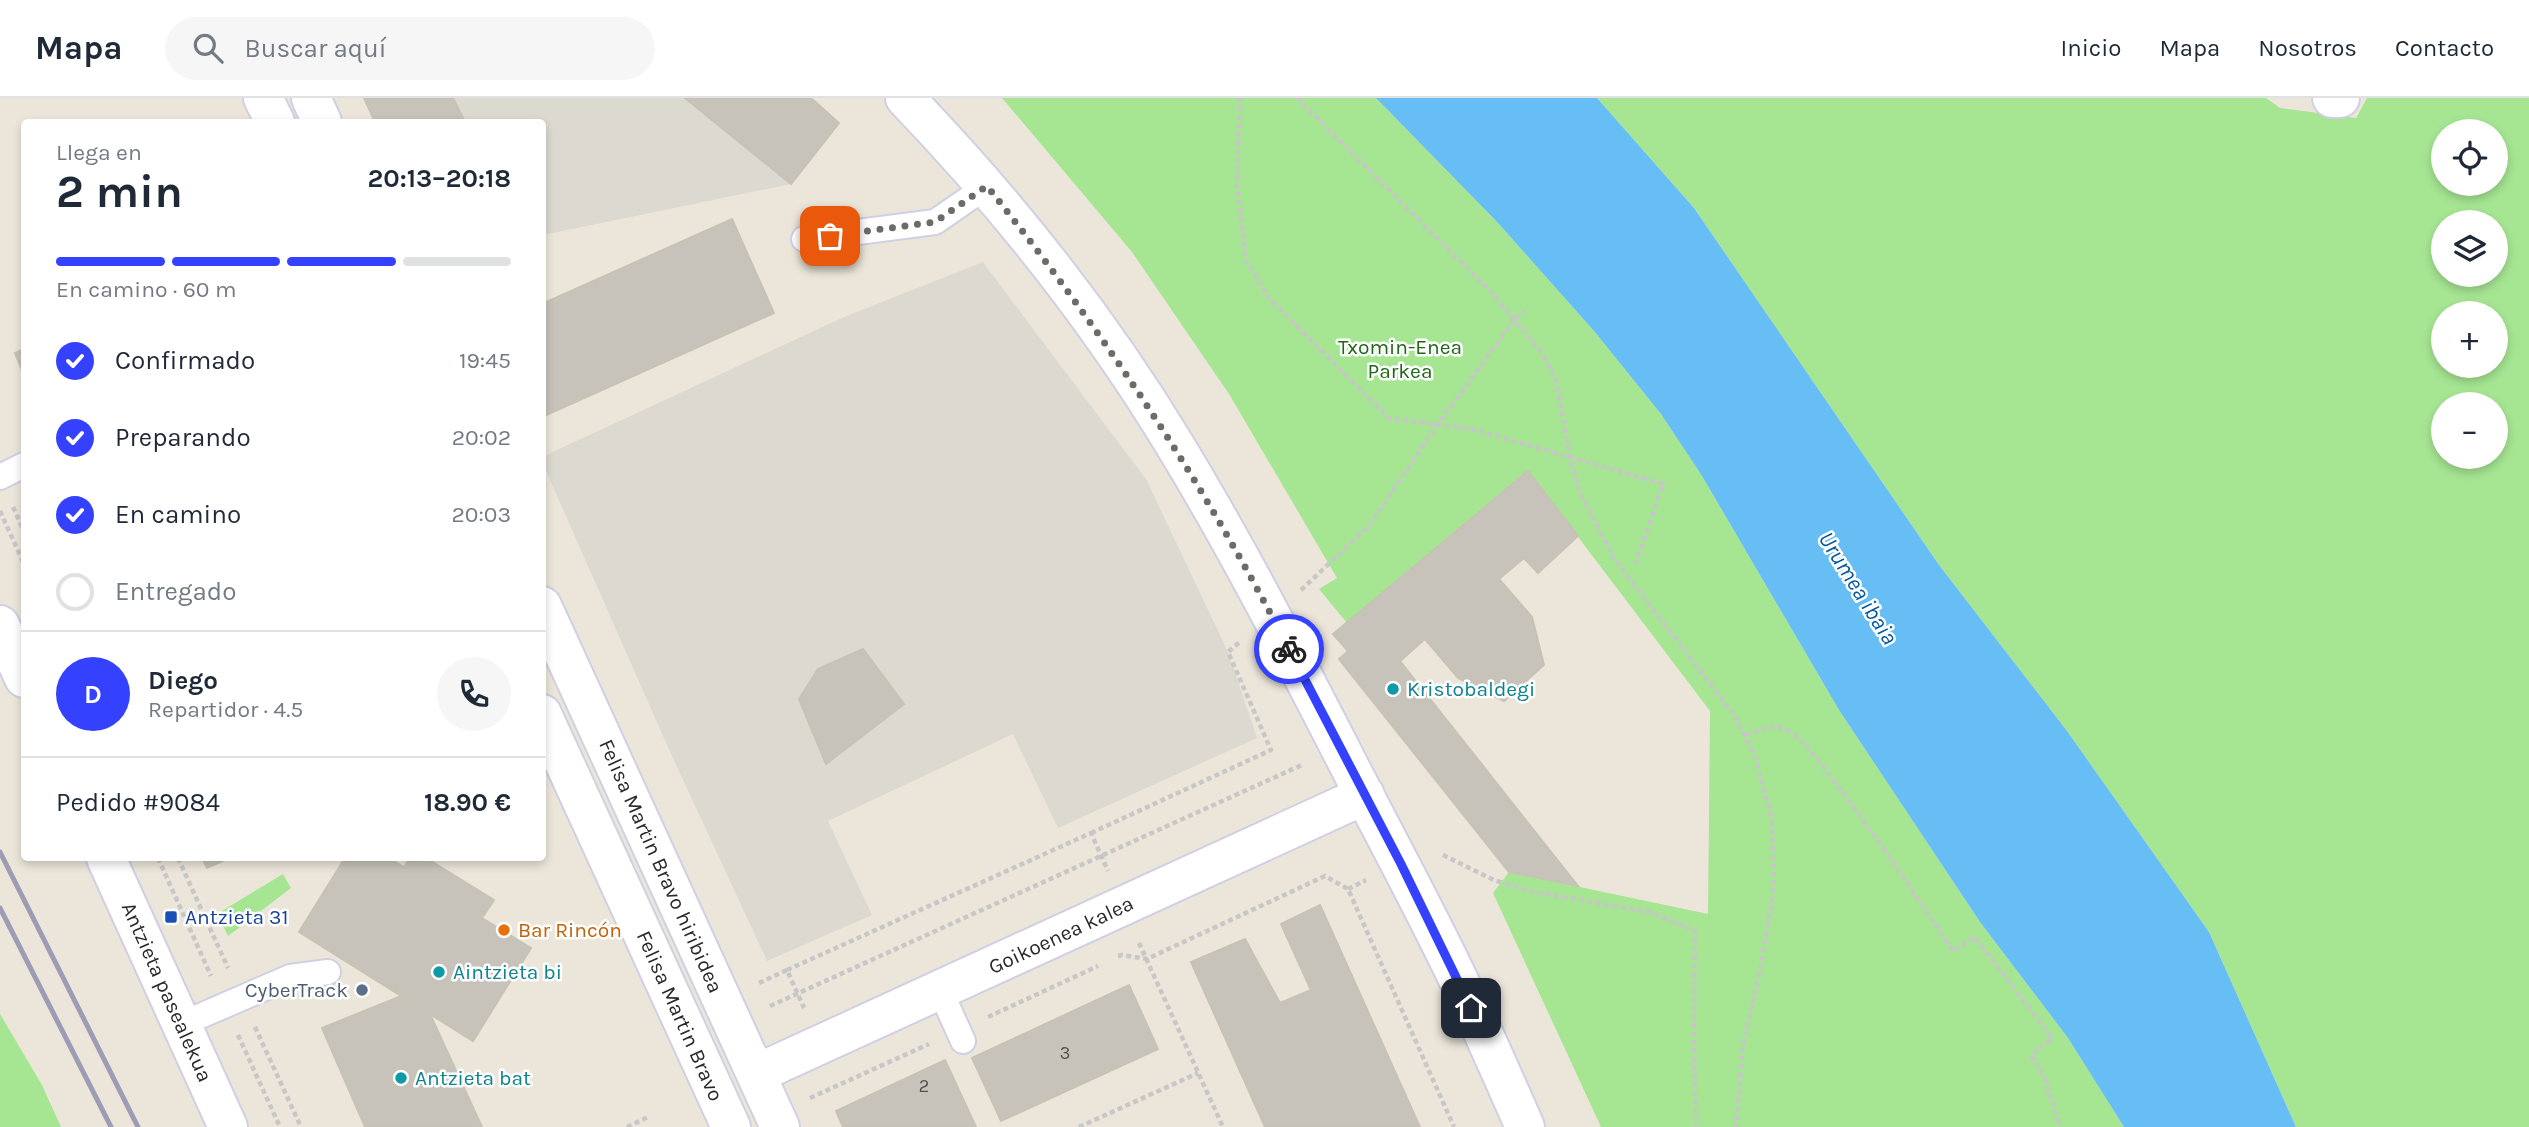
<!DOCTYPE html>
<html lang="es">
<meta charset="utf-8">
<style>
:root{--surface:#fff;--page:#f6f6f7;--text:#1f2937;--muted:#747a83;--line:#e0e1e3;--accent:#3442ff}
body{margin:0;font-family:Karla,sans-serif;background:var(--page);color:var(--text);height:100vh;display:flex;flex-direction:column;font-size:26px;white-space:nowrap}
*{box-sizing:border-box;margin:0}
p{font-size:23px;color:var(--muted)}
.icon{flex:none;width:38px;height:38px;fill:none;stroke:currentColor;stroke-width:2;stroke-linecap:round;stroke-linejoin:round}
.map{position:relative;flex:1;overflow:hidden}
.details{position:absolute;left:21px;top:21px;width:525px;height:742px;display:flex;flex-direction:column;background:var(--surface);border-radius:7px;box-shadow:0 4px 10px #0003}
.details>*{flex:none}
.buttons{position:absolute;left:2431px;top:21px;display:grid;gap:14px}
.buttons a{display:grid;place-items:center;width:77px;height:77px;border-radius:50%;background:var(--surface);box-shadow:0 4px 10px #0003;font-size:35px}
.pin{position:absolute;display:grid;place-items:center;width:60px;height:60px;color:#fff;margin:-30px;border-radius:14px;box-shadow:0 4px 10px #0006}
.courier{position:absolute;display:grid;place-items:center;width:70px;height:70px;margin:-35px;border:5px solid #3442ff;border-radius:50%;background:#fff;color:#222;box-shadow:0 2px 9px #0007}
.head em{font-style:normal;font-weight:700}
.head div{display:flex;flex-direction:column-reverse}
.head{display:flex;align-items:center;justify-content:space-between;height:119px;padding:0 35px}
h1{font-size:46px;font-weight:700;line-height:52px}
.bar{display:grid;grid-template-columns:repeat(4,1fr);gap:10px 7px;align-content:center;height:84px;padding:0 35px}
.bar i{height:9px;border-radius:5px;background:var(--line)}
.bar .current{background:var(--accent)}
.bar p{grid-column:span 4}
.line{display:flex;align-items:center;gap:18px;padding:0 35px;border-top:2px solid var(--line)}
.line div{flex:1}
.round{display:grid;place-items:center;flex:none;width:74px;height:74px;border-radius:37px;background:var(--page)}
ol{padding:0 35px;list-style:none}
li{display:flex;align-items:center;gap:21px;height:77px}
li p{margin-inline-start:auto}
li .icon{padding:7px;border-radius:50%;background:var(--accent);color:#fff;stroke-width:4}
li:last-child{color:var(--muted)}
li i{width:38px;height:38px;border:4px solid var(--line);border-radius:50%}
header{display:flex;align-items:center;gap:42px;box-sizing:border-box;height:98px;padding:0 35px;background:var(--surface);border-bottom:2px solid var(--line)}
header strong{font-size:33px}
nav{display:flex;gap:38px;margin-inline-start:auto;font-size:24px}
.search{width:490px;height:63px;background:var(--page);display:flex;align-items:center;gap:18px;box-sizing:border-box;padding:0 24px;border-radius:38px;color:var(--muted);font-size:26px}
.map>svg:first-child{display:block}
</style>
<header>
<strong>Mapa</strong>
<div class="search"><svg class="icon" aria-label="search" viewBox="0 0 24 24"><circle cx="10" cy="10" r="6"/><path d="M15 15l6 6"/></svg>Buscar aquí</div>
<nav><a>Inicio</a><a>Mapa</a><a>Nosotros</a><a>Contacto</a></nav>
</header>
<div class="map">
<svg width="2529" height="1029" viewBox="0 0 2529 1029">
<rect width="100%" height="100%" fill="#ece6da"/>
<path fill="#a6e693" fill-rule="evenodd" d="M 1002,0 L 1376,0 L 1498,125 L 1594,233 L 1661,316 L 1702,378 L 1839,612 L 1980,824 L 2068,940 L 2124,1029 L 1601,1029 L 1493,795 L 1509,774 L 1708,816 L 1710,613 L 1528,373 L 1347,525 L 1319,491 L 1337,480 L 1229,296 L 1132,154 Z
M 1597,0 L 2266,0 L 2280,10 L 2356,20 L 2367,0 L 2529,0 L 2529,1029 L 2296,1029 L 2209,834 L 2067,633 L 1939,467 L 1694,110 ZM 2443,33 L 2496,33 L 2496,86 L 2443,86 ZM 2443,124 L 2496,124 L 2496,177 L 2443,177 ZM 2443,215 L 2496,215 L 2496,268 L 2443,268 ZM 2443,306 L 2496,306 L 2496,359 L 2443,359 Z
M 283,776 L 291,790 L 228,838 L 217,816 Z
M 0,916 L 42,987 L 61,1029 L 0,1029 Z"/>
<path fill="#dcd9d1" d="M 453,0 L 685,0 L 791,86 L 543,137 L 542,24 L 465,24 Z
M 983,164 L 1146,381 L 1228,554 L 1257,640 L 1058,730 L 1013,636 L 828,723 L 872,817 L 767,863 L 667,647 L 543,366 L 542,359 L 844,219 Z"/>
<path fill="#67bef4" d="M 1376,0 L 1597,0 L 1694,110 L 1939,467 L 2067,633 L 2209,834 L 2296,1029 L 2124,1029 L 2068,940 L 1980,824 L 1839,612 L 1702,378 L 1661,316 L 1594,233 L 1498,125 Z"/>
<path fill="#c7c3ba" stroke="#c7c3b4" stroke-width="2" d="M 364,0 L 453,0 L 465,24 L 375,24 Z
M 685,0 L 811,0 L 839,25 L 791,86 Z
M 732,121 L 774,215 L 542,319 L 542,206 Z
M 24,251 L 24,277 L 15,255 Z
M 1528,373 L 1578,438 L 1538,475 L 1524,460 L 1499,481 L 1532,519 L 1544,567 L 1504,603 L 1458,580 L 1425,541 L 1400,563 L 1578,788 L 1509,774 L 1339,561 L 1348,553 L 1333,536 Z
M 863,551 L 904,606 L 826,666 L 799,601 L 818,571 Z
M 202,760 L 229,760 L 207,770 Z
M 345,760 L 389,760 L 404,769 L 410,760 L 426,760 L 494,802 L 482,820 L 531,850 L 473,943 L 299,834 Z
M 1320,807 L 1420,1029 L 1265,1029 L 1191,864 L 1245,841 L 1280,905 L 1311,892 L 1281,826 Z
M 1129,887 L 1158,951 L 1001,1023 L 972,960 Z
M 401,898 L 430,916 L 482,1029 L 365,1029 L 322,930 Z
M 945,962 L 976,1029 L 843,1029 L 836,1013 Z"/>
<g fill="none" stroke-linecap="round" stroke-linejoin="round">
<defs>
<path id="service" d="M 804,141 L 935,124 L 987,88
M 0,379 L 24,367
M 940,892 L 963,943
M 182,926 L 290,879 L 328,874"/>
<path id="minor" d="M 263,0 L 275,24
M 311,0 L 322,24
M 905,0 C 1007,106 1100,223 1176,349 C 1235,446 1287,547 1339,648 C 1379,727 1422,805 1460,885 C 1483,933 1504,981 1525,1029
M 2332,0 L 2340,0
M 542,508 L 780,1029
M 542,616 L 731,1029
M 756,976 L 1365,697"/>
<path id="secondary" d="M 0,527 L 24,580
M 106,760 L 228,1029"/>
</defs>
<use href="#service" stroke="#cfd0e3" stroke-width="28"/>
<use href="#minor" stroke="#cfd0e3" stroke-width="42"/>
<use href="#secondary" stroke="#cfd0e3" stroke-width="42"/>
<path stroke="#c7c7c7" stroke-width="4.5" stroke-dasharray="5 3.5" stroke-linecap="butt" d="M 1240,0 L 1237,86 L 1246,162 L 1268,199 L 1389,320 L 1472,331 L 1663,386 L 1636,465
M 1297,0 L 1492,195 L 1542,255 L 1556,281 L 1570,360 L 1581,397 L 1615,462 L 1732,614 L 1754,656 L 1772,721 L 1774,790 L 1761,868 L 1743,947 L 1736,1029
M 13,409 L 24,433
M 0,413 L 24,466
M 1301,492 L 1369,428 L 1438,326 L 1515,221 L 1525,213
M 1745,637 C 1757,633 1773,625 1786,632 C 1804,641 1818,662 1830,678 C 1874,734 1913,794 1953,853 L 1975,839 L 2052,940 L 2031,957 L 2045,981 L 2060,1029
M 1091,735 L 1271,652 L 1228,554 L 1241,543
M 1443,757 L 1494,782 L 1529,793 L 1649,814 L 1695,833 L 1694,949 L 1696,1029
M 158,760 L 211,878
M 178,760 L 228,870
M 1348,791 L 1366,782
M 1139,845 L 1223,1029
M 1118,858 L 1122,857 L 1147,861 L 1325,778 L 1348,791 L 1454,1029
M 787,872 L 1091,735 L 1108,773
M 759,885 L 787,872 L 804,910
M 770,908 L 1304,666
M 988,919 L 1098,868
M 255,929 L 301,1029
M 238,937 L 280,1029
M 810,1000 L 929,946
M 627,1029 L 648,1019
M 1079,1029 L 1198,975"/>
<use href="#service" stroke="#fff" stroke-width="24"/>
<use href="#minor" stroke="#fff" stroke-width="38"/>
<use href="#secondary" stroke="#fff" stroke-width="38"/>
<path stroke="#9c9db4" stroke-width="5" d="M 0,754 L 138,1029
M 0,810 L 111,1029"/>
</g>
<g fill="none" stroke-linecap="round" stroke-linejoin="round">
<path stroke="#6d6b67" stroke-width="7" stroke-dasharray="0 12.6" d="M 830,138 L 935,124 L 987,88 C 1103,233 1204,385 1289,551"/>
<path stroke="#3442ff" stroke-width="9" d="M 1289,551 L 1401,766 L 1471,910"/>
</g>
<g fill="#0f9aa8" stroke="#fff" stroke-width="2.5">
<circle cx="1393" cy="591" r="7"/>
<circle cx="439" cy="874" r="7"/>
<circle cx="401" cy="980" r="7"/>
</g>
<rect fill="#1a4fb4" stroke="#fff" stroke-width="2.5" x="164" y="812" width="14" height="14" rx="3.5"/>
<circle fill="#e8710a" stroke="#fff" stroke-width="2.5" cx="504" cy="832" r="7"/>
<circle fill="#5c6f8a" stroke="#fff" stroke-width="2.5" cx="362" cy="892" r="7"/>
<g text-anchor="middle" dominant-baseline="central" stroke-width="5" stroke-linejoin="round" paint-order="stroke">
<g font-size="18" fill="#50504d">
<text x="1065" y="955">3</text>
<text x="924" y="988">2</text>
</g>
<g font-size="21" fill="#1e6916" stroke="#fff">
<text x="1400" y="249">Txomin-Enea<tspan x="1400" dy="24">Parkea</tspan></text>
</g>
<g font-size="21" fill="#0d838f" stroke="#fff" text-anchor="start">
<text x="1407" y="591">Kristobaldegi</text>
<text x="453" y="874">Aintzieta bi</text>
<text x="415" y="980">Antzieta bat</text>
</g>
<g font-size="21" fill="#292929" stroke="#fff">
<text transform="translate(661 768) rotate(66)">Felisa Martin Bravo hiribidea</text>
<text transform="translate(1061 837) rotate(-25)">Goikoenea kalea</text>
<text transform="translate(167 894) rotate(66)">Antzieta pasealekua</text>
<text transform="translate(680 918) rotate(66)">Felisa Martin Bravo</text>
</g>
<g font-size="21" fill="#164399" stroke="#fff" text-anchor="start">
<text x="185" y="819">Antzieta 31</text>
</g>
<g font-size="21" fill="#c56008" stroke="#fff" text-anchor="start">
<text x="518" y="832">Bar Rincón</text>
</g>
<g font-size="21" fill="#4e5e75" stroke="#fff" text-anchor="end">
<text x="348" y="892">CyberTrack</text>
</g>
<g font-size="23" font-style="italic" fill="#07599f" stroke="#fff">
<text transform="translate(1858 490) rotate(58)">Urumea ibaia</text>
</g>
</g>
</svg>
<div class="buttons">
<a><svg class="icon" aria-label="locate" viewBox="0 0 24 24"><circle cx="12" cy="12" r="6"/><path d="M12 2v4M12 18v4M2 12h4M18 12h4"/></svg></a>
<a><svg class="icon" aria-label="layers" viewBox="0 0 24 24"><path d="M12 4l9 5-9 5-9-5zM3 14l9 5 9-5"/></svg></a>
<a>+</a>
<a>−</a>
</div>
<div class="pin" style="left:830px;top:138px;background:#ea580c"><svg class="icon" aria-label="bag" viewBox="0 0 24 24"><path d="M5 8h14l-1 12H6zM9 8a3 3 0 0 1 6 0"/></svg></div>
<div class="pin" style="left:1471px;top:910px;background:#1f2937"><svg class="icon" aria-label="home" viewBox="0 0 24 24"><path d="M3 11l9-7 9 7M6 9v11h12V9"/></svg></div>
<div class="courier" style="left:1289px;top:551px"><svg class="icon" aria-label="bike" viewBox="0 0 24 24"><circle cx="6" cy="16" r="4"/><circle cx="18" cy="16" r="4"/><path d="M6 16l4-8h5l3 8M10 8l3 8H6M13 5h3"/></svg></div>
<section class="details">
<div class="head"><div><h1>2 min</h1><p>Llega en</p></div><em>20:13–20:18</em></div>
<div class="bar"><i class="current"></i><i class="current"></i><i class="current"></i><i></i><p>En camino · 60 m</p></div>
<ol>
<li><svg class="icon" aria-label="check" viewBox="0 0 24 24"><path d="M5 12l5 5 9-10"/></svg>Confirmado<p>19:45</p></li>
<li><svg class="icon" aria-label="check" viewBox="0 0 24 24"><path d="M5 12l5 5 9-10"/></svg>Preparando<p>20:02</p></li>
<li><svg class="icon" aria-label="check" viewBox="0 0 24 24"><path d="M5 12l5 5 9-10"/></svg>En camino<p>20:03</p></li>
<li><i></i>Entregado</li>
</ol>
<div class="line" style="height:126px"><b class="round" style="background:var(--accent);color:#fff">D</b><div><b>Diego</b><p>Repartidor · 4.5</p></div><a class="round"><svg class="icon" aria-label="phone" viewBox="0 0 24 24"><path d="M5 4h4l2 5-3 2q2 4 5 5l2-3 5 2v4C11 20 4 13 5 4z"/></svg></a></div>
<div class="line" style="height:91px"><div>Pedido #9084</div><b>18.90 €</b></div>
</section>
</div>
